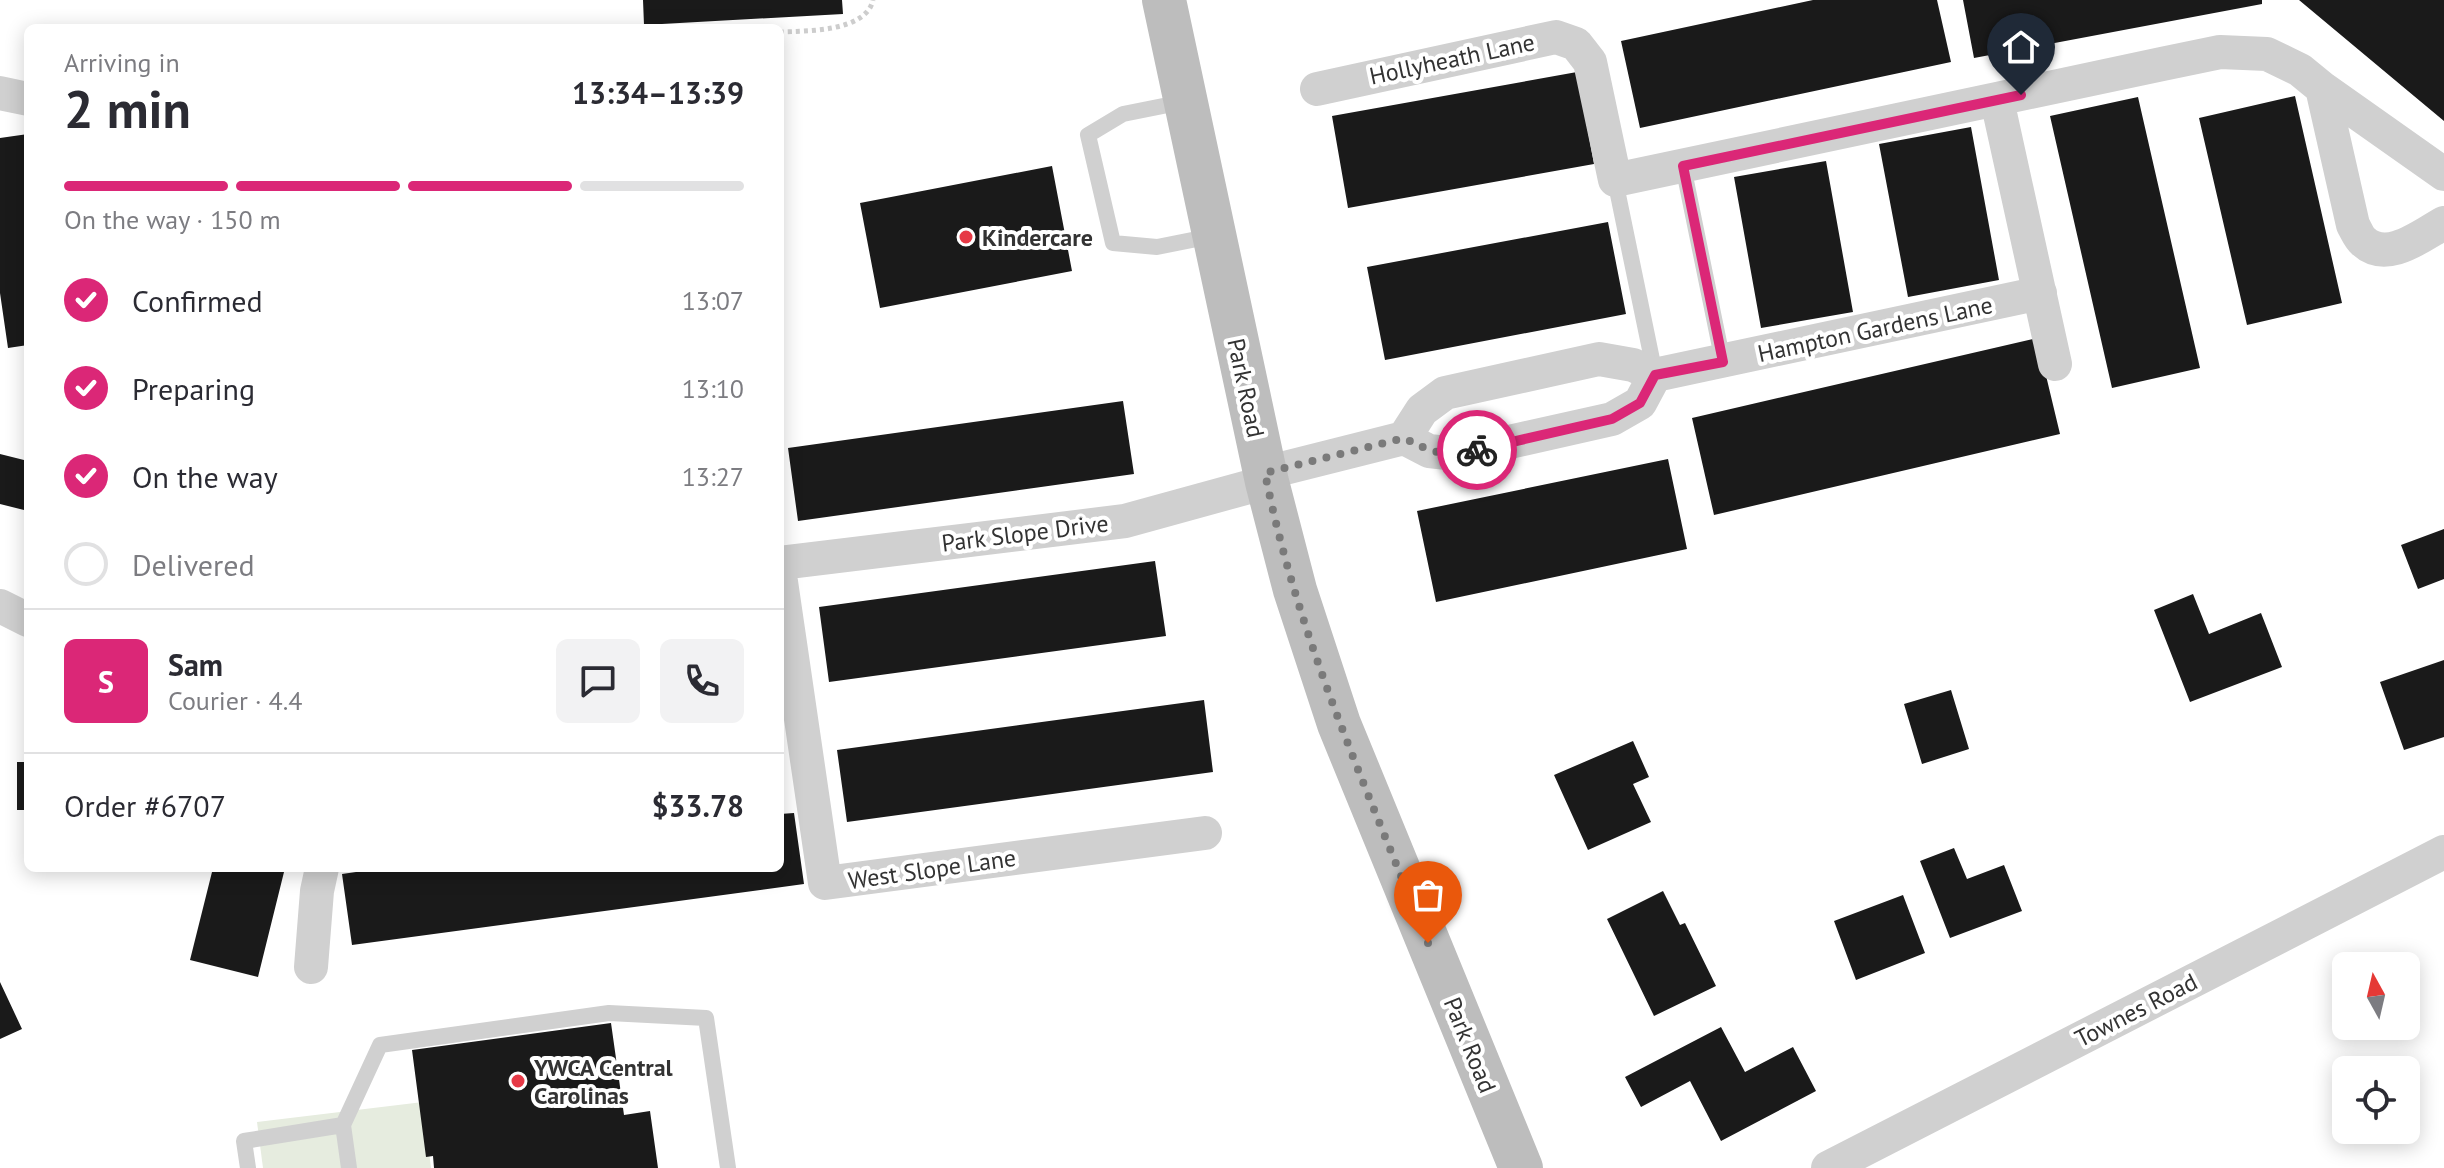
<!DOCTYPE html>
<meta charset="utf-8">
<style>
:root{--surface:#fff;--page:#f2f2f3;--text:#2b2b33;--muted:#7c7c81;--line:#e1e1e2;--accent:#db2777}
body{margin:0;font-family:"PT Sans",sans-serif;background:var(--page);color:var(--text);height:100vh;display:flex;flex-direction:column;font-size:30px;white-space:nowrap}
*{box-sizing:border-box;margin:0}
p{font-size:26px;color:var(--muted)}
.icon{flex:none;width:44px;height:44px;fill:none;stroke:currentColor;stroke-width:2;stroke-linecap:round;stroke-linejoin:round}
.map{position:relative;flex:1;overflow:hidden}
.drawer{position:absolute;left:24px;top:24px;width:760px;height:848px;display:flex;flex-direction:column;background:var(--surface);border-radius:12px;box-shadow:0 4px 20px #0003}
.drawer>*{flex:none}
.needle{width:52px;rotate:352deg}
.fabs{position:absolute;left:2332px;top:952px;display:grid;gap:16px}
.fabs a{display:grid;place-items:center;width:88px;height:88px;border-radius:12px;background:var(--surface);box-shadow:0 4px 20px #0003;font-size:40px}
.pin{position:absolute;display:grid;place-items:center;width:68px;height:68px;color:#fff;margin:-82px -34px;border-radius:50% 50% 50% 0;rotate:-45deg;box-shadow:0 0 8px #0007}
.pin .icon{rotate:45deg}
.courier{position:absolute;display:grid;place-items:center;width:80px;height:80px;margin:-40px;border:6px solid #db2777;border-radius:50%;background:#fff;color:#222;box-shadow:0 2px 10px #0007}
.headline em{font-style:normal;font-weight:600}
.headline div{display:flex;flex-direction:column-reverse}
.headline{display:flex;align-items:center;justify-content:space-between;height:136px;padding:0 40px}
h1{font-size:52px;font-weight:600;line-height:60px}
.bar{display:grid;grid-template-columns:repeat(4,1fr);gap:12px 8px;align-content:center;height:96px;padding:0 40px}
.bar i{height:10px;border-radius:6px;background:var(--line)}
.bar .on{background:var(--accent)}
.bar p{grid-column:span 4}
.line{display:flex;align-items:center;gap:20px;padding:0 40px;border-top:2px solid var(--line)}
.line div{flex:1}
.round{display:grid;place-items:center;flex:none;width:84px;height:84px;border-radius:12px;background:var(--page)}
ol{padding:0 40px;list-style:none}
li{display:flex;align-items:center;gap:24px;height:88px}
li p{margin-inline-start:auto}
li .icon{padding:8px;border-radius:50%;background:var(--accent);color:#fff;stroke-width:4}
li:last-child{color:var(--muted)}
li i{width:44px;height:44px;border:4px solid var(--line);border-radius:50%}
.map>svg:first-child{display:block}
</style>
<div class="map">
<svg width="2444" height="1168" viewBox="0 0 2444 1168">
<rect width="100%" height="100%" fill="#fff"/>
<path fill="#e6ecdf" d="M 423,1102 L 431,1168 L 263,1168 L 257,1122 Z"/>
<path fill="#1a1a1a" d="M 643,0 L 842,0 L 843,14 L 644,25 Z
M 1813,0 L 1937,0 L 1951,62 L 1640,128 L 1621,41 Z
M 1963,0 L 2262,0 L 2262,4 L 1974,58 Z
M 2299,0 L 2444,0 L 2444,121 L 2402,86 Z
M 1577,72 L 1594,164 L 1348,208 L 1332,116 Z
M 2295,96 L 2342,303 L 2247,325 L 2199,118 Z
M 2138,97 L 2200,368 L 2112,388 L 2050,116 Z
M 1971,127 L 1999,280 L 1908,297 L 1879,144 Z
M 28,134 L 28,345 L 8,348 L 0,293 L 0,138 Z
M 1826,161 L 1853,312 L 1761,328 L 1734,177 Z
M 1052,166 L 1072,271 L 880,308 L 860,203 Z
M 1608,222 L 1626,314 L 1385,360 L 1367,267 Z
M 2037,338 L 2060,434 L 1714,515 L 1692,418 Z
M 1123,401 L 1134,474 L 798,521 L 788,448 Z
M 0,454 L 28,461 L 28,511 L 0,504 Z
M 1668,459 L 1687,549 L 1436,602 L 1417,511 Z
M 2444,529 L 2444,579 L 2418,589 L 2401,545 Z
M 1155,561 L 1166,636 L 829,682 L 819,607 Z
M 2193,594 L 2209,634 L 2261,613 L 2282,667 L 2190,702 L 2154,610 Z
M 2444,660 L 2444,737 L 2404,750 L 2380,682 Z
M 1951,690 L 1969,749 L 1922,764 L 1904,704 Z
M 1204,700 L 1213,772 L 847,822 L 837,750 Z
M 1633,741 L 1649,777 L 1633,784 L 1651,822 L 1588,850 L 1554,775 Z
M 17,762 L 28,762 L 28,810 L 17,810 Z
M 794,813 L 804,884 L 352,945 L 342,874 L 384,868 L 780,868 L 780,814 Z
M 1954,848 L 1967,879 L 2004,865 L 2022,911 L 1950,938 L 1920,861 Z
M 213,868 L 285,868 L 258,977 L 190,960 Z
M 1663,891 L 1680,925 L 1685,923 L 1716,986 L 1654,1016 L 1607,919 Z
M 1903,895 L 1925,953 L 1856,980 L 1834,921 Z
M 0,982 L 22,1029 L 0,1039 Z
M 611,1023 L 624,1115 L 650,1111 L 658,1168 L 434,1168 L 433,1156 L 426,1157 L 412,1050 Z
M 1721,1027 L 1745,1072 L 1793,1047 L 1816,1091 L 1721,1141 L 1690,1081 L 1641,1107 L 1625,1077 Z"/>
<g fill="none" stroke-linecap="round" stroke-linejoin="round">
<path stroke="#cdcdcd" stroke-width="5" stroke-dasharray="4 4" stroke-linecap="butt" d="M 780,32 C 806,31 866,32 873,0"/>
<path stroke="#d0d0d0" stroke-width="16" d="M 1183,102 L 1123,114 L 1088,135 L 1113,243 L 1157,247 L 1212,236
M 1683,166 L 1723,362
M 1615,180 L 1655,374
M 343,1125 L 349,1168
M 248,1168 L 244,1141 L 343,1125 L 380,1045 L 609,1013 L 706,1018 L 728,1168"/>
<path stroke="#d0d0d0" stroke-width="34" d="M 2322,88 L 2353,225 C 2356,230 2359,238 2363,241 C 2387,264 2422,235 2444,223
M 1317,89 L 1556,37 L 1576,44 L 1590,62 L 1615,180 L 2162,64 L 2220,52 L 2267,54 L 2300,70 L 2322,88 L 2444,174
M 0,93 L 28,99
M 1997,100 L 2055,364
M 1655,375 L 2040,293
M 1404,438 L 1422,410 L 1445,393 L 1599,359 L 1633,365 L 1655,375
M 1265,473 L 1404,438 L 1429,451 L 1456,454 L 1612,419 L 1640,403 L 1655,375
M 780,563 L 1125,521 L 1267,482
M 780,575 L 825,883 L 1205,833
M 0,606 L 28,620
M 311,967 L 317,891 L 322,868
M 1828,1168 L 2444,852"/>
<path stroke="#bdbdbd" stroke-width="44" d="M 1164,0 L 1267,482 L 1295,590 L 1339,724 L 1521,1168"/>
</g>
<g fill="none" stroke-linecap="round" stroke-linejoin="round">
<path stroke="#7a7a7a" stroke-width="8" stroke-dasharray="0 14.4" d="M 1428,943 C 1367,789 1297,636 1265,473 L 1404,438 C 1432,453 1446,457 1477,450"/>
<path stroke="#db2777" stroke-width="10" d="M 1477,450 L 1612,419 L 1640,403 L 1655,375 L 1723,362 L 1683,166 L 2021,95"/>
</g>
<g fill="#e63946" stroke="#fff" stroke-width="3">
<circle cx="966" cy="237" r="8"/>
<circle cx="518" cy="1081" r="8"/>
</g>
<g text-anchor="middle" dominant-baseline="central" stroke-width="8" stroke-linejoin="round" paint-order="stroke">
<g font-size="24" fill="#333" stroke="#fff">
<text transform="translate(1452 59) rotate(-12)">Hollyheath Lane</text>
<text transform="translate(1875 329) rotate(-12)">Hampton Gardens Lane</text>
<text transform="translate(1246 388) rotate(78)">Park Road</text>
<text transform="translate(1025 533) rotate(-7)">Park Slope Drive</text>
<text transform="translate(932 869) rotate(-8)">West Slope Lane</text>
<text transform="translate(2136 1010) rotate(-27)">Townes Road</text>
<text transform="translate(1470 1045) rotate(68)">Park Road</text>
</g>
<g font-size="24" font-weight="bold" fill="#333" stroke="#fff" text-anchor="start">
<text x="982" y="237">Kindercare</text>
<text x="534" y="1067">YWCA Central<tspan x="534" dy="28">Carolinas</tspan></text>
</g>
</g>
</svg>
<div class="fabs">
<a><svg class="needle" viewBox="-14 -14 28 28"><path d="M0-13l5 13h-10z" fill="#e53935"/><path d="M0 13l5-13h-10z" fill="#7c7c81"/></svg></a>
<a><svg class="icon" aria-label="locate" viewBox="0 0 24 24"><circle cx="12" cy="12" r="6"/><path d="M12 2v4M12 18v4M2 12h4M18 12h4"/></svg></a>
</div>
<div class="pin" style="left:1428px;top:943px;background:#ea580c"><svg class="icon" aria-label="bag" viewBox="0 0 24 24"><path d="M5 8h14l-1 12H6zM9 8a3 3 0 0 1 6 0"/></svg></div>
<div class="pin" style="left:2021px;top:95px;background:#1f2937"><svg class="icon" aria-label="home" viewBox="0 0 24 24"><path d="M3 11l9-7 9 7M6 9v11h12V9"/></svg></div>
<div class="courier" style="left:1477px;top:450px"><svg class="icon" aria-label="bike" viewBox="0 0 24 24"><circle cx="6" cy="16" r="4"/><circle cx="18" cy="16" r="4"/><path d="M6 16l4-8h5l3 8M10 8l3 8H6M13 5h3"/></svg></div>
<section class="drawer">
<div class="headline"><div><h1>2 min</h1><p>Arriving in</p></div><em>13:34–13:39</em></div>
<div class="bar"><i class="on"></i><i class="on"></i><i class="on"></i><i></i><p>On the way · 150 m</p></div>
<ol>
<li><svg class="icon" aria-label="check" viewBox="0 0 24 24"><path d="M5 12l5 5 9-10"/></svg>Confirmed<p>13:07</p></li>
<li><svg class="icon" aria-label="check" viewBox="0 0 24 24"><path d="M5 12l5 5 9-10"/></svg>Preparing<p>13:10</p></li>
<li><svg class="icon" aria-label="check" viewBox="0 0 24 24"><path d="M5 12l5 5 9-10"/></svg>On the way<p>13:27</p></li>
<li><i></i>Delivered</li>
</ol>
<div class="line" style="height:144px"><b class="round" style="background:var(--accent);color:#fff">S</b><div><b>Sam</b><p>Courier · 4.4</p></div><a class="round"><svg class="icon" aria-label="chat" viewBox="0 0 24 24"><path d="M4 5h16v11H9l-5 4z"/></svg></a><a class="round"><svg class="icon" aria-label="phone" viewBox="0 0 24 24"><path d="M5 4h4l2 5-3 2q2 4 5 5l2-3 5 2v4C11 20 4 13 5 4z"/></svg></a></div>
<div class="line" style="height:104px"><div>Order #6707</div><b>$33.78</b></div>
</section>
</div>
